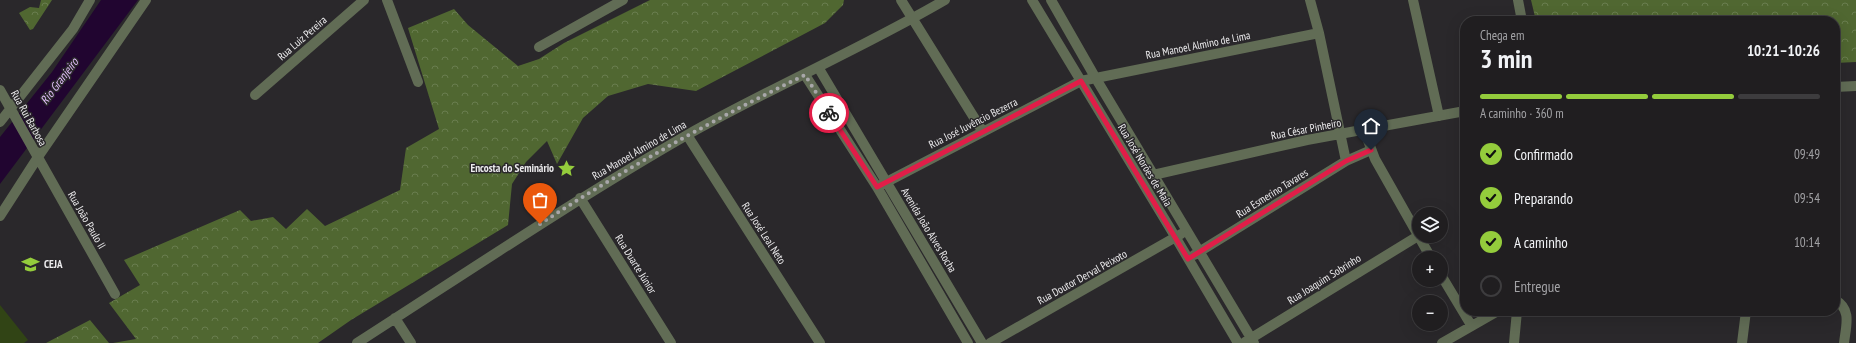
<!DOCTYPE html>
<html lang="pt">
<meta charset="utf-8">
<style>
:root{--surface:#201e20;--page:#282729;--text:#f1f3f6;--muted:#a2a2a5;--line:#3d3c3e;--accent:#94cc3c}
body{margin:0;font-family:"PT Sans Narrow",sans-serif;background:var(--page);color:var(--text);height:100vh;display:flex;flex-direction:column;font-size:15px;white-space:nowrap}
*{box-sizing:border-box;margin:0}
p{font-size:13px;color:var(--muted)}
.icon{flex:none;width:22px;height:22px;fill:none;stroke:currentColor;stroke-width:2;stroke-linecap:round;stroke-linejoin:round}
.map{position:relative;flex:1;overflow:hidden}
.panel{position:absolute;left:1460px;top:16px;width:380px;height:300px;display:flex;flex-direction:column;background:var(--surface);border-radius:16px;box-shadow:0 4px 16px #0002,0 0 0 1px var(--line)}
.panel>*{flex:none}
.fabs{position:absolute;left:1412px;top:207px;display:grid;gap:8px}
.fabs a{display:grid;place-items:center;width:36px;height:36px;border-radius:50%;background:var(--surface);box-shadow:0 4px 16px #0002,0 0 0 1px var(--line);font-size:20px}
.pin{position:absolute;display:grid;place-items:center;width:34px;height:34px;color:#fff;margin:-41px -17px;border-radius:50% 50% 50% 0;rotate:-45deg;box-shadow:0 0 4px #0007}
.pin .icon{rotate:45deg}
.courier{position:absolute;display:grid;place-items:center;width:40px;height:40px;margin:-20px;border:3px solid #e11d48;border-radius:50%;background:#fff;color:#222;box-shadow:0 1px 5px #0007}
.headline em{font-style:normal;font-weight:600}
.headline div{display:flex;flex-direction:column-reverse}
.headline{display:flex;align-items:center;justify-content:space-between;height:68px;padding:0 20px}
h1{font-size:26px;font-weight:600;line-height:30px}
.bar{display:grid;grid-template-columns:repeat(4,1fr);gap:6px 4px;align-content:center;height:48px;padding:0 20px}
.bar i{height:5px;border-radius:3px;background:var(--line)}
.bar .selected{background:var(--accent)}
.bar p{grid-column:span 4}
ol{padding:0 20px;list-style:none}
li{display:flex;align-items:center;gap:12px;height:44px}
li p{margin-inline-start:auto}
li .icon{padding:4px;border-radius:50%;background:var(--accent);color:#111;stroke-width:4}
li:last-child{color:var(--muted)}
li i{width:22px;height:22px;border:2px solid var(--line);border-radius:50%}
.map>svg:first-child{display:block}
</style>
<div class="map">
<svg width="1856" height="343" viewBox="0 0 1856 343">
<defs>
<pattern id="forest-crowns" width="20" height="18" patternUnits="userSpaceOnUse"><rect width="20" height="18" fill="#506731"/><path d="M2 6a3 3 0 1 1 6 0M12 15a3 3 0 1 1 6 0" fill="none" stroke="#697d4f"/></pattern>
</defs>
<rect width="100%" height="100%" fill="#2a282b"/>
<path fill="url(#forest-crowns)" d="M 41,0 L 52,0 L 33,29 L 30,30 L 19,13 L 30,7 L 39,8 Z
M 650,0 L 844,0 L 843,5 L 825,23 L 696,91 L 648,84 L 608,96 L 583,118 L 557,164 L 547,141 L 526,162 L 512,184 L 508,225 L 351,320 L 318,343 L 113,343 L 136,339 L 109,303 L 140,285 L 124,260 L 240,210 L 251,221 L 273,217 L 286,229 L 307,209 L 325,226 L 400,190 L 406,148 L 439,129 L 408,28 L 454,9 L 468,25 L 518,66 L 539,59 L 564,43 Z
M 1531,0 L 1856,0 L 1856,62 L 1835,63 L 1835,21 L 1536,21 Z
M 90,320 L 109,343 L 46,343 Z"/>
<path fill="#314415" d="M 0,305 L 28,340 L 24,343 L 0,343 Z"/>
<path fill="#210530" d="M 101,0 L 138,0 L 0,184 L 0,137 L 52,72 Z"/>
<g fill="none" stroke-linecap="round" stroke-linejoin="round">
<path stroke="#616c55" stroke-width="10" d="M 387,0 L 418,82
M 901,0 L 983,132
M 1032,0 L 1176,238 L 1238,343
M 1051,0 L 1095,77 L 1254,343
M 1310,0 L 1319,33 L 1346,161
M 1413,0 L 1439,116
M 1518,0 L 1522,21
M 539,47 L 623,0
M 818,67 L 982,343
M 805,75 L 877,187 L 968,343
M 1835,87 L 1856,86
M 0,90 L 115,294
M 255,95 L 364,0
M 0,122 L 73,29 L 90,0
M 1364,130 L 1375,159 L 1431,258
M 687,135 L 820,343
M 1153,175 L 1307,140 L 1465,111
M 877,187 L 1081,81 L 1319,33
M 580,198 L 671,343
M 0,216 L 38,157 L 146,0
M 1194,255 L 1346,161 L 1371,150
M 1441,275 L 1471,325
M 1835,300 C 1852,309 1846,326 1844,343
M 395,318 L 411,343
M 1245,342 L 1418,236
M 357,343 C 466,273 574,200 687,135 C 772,87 861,49 945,0
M 990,343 L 1181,234
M 1442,343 L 1498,311
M 1514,343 L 1517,311
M 1742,343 L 1746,311"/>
</g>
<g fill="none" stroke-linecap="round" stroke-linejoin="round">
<path stroke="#a8a7a9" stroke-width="4" stroke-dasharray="0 7.2" d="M 540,224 C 625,169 714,119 805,75 L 829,113"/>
<path stroke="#e11d48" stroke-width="5" d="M 829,113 L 877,187 L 1081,81 L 1188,259 L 1346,161 L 1371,150"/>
</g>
<defs>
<symbol id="sight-bare" viewBox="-9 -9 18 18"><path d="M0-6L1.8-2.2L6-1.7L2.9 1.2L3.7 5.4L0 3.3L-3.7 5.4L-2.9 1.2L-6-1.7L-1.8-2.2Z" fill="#94cc3c" stroke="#2a282b" stroke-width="2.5" paint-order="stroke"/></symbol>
<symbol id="school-bare" viewBox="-9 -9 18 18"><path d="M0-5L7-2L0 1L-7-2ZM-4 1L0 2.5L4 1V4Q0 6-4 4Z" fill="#94cc3c" stroke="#2a282b" stroke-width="2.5" paint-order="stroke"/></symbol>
</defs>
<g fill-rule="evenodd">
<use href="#sight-bare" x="554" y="156" width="25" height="25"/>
<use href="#school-bare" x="18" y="252" width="25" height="25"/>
</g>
<g text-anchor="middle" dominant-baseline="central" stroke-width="3" stroke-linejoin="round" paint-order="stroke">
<g font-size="11" fill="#ecebed" stroke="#2a282b">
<text transform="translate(302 38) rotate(-41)">Rua Luiz Pereira</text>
<text transform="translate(1198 45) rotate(-11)">Rua Manoel Almino de Lima</text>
<text transform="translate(29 118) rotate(61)">Rua Rui Barbosa</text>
<text transform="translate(973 123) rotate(-27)">Rua José Juvêncio Bezerra</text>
<text transform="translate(1306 129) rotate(-11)">Rua César Pinheiro</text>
<text transform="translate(639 150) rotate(-30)">Rua Manoel Almino de Lima</text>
<text transform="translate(1145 165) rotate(59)">Rua José Norões de Maia</text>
<text transform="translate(1272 193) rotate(-32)">Rua Esmerino Tavares</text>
<text transform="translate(87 220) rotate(60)">Rua João Paulo II</text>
<text transform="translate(929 230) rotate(59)">Avenida João Alves Rocha</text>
<text transform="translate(764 233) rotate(57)">Rua José Leal Neto</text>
<text transform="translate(636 264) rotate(58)">Rua Duarte Júnior</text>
<text transform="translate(1082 277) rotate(-29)">Rua Doutor Derval Peixoto</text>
<text transform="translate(1324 279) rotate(-32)">Rua Joaquim Sobrinho</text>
</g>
<g font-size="11" font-weight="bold" fill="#ecebed" stroke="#2a282b" text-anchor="end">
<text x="554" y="168">Encosta do Seminário</text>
<text x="44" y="264" text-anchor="start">CEJA</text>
</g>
<g font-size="12" font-style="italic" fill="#e1bdfa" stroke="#2a282b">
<text transform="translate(59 81) rotate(-53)">Rio Granjeiro</text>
</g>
</g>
</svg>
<div class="fabs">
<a><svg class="icon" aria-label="layers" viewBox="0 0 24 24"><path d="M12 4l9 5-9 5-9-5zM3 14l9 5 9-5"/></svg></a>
<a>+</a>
<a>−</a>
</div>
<div class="pin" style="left:540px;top:224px;background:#ea580c"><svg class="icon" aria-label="bag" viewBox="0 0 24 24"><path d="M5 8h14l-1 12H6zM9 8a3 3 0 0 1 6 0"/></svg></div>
<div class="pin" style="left:1371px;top:150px;background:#1f2937"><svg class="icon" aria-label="home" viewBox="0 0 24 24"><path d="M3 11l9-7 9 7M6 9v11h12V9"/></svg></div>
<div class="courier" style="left:829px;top:113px"><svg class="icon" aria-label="bike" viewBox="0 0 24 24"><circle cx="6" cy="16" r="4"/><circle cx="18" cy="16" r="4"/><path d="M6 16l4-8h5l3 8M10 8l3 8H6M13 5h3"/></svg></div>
<section class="panel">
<div class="headline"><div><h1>3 min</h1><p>Chega em</p></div><em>10:21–10:26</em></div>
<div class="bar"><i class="selected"></i><i class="selected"></i><i class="selected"></i><i></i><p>A caminho · 360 m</p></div>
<ol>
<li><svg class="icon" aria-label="check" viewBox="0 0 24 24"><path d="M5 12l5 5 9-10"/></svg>Confirmado<p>09:49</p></li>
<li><svg class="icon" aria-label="check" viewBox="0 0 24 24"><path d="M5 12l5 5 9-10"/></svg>Preparando<p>09:54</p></li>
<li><svg class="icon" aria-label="check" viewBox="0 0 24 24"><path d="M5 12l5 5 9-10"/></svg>A caminho<p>10:14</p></li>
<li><i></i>Entregue</li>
</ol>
</section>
</div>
